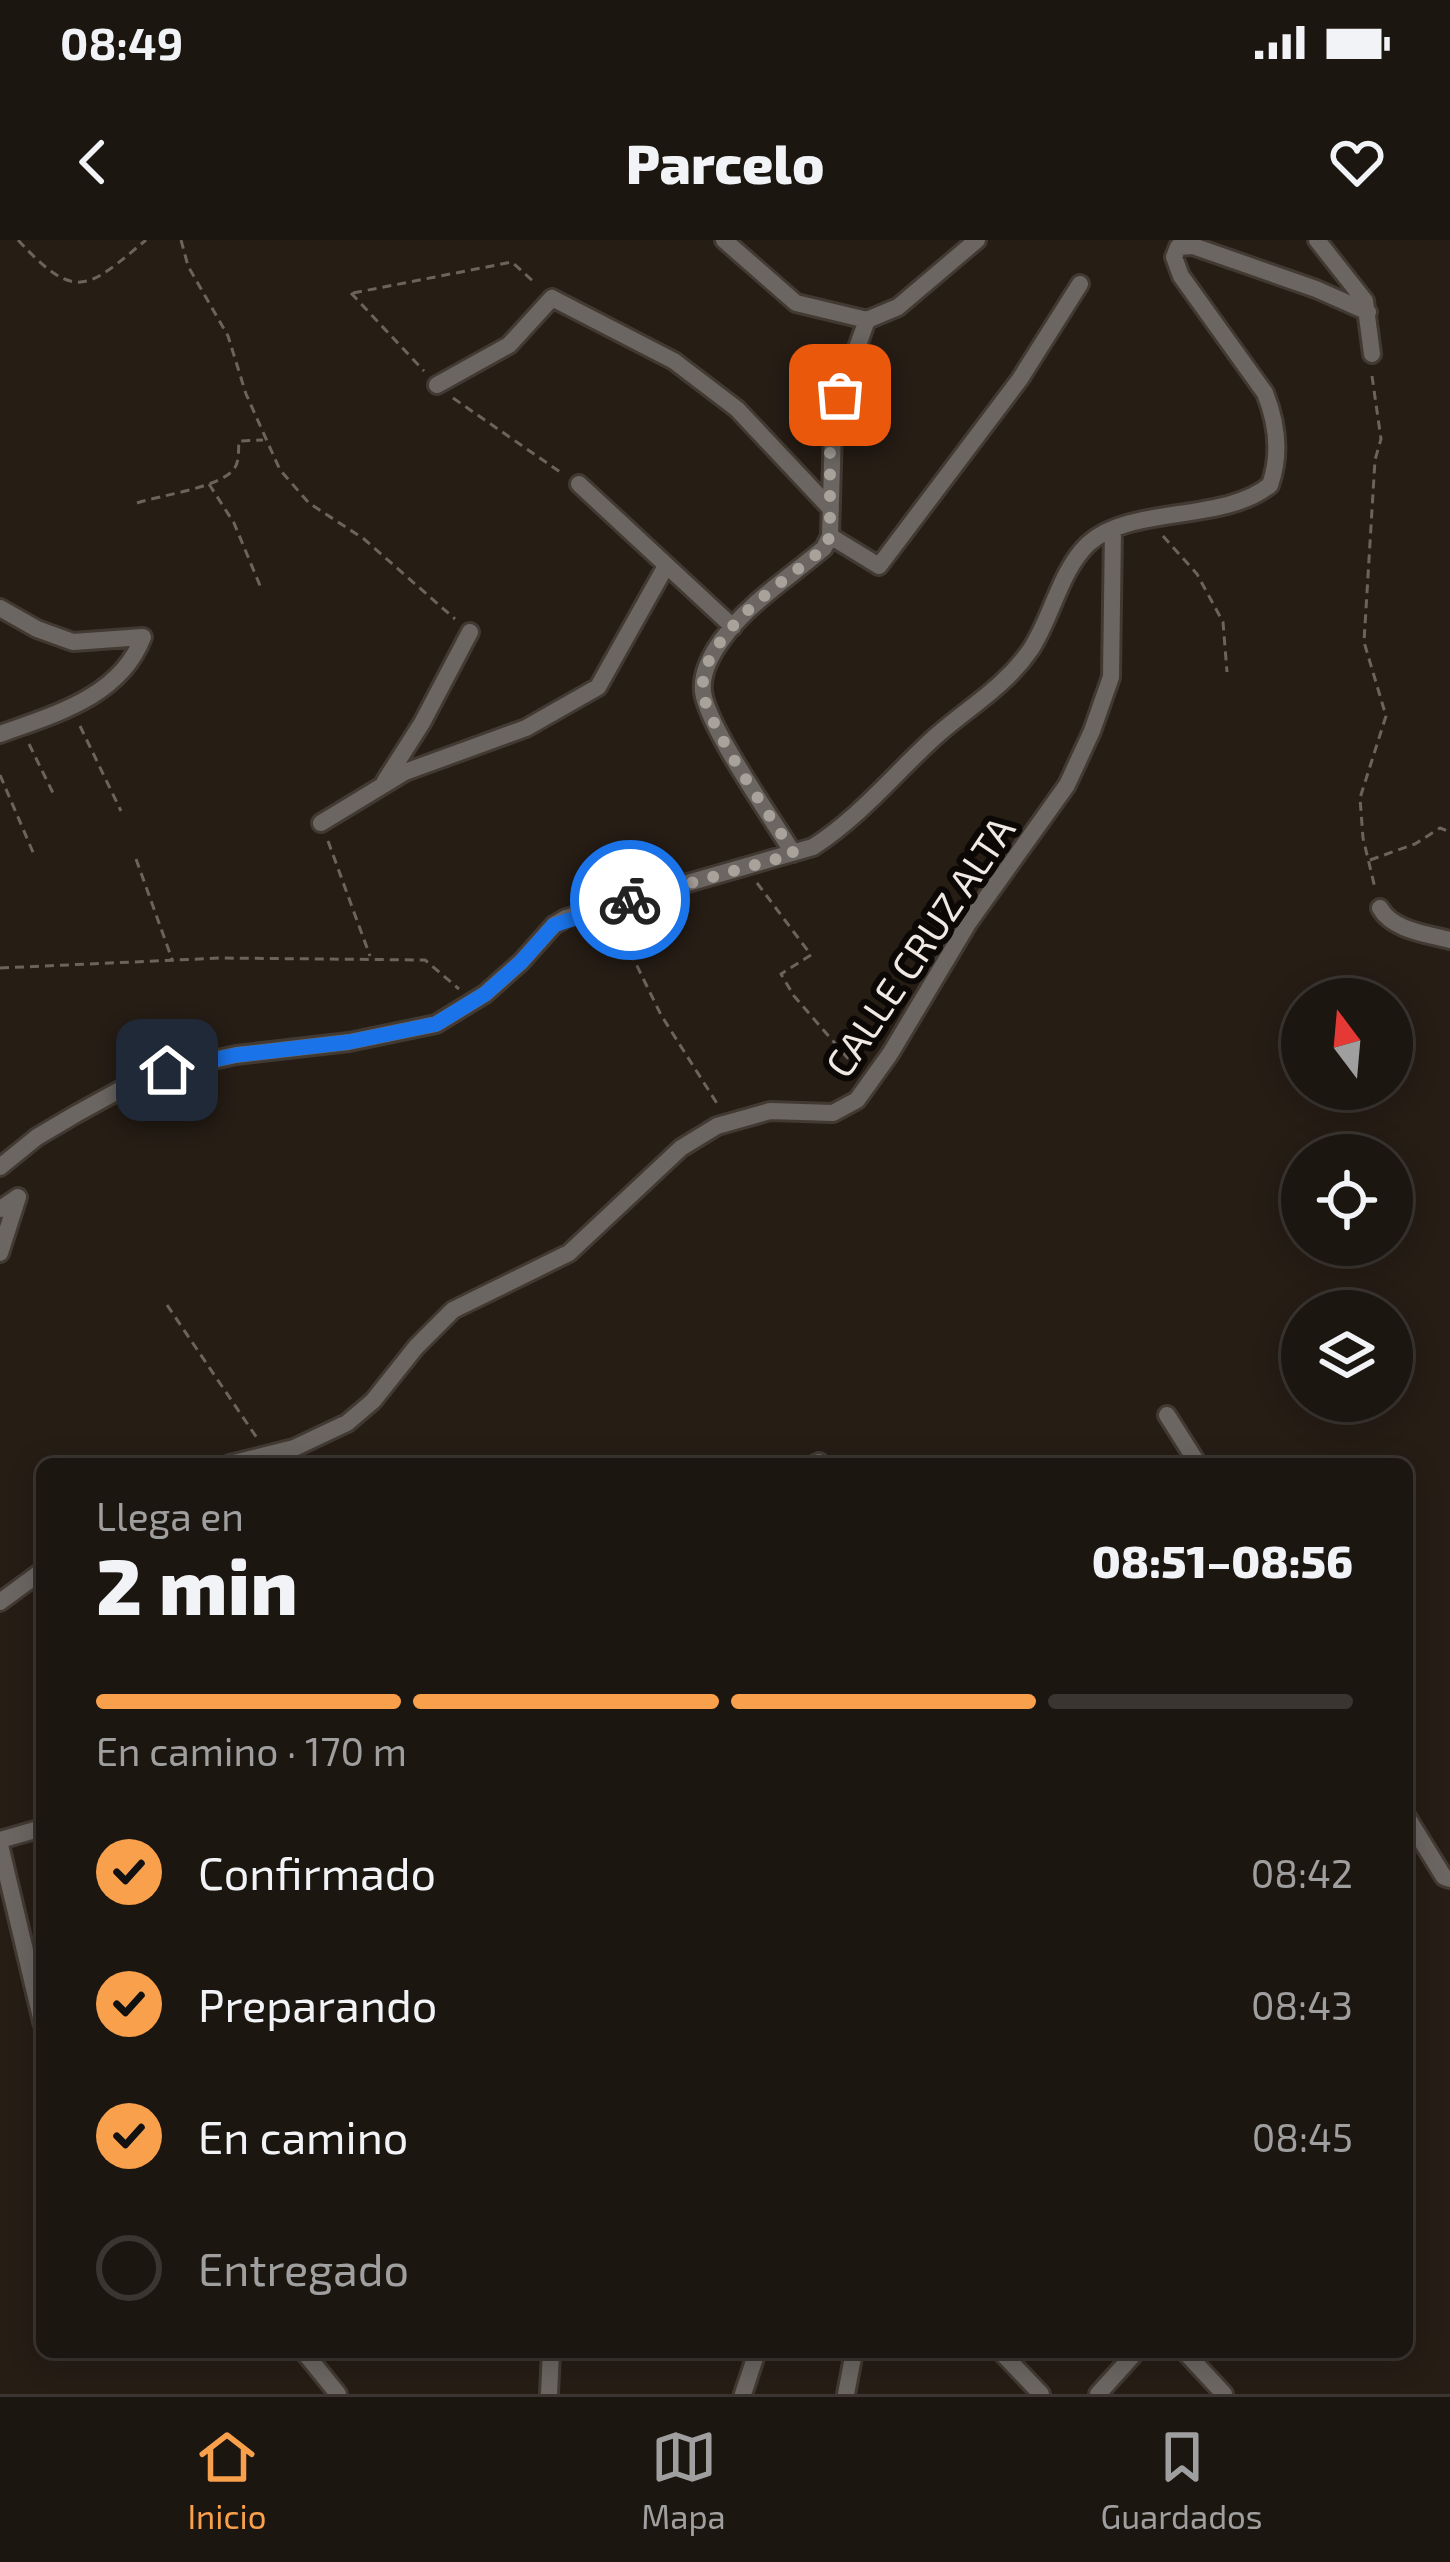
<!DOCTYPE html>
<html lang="es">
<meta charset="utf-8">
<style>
:root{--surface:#1c1610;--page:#251f19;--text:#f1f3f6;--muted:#a09f9f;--line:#3a3530;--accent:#f9a04c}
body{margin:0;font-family:"Exo 2",sans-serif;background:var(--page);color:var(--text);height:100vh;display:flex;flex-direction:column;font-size:45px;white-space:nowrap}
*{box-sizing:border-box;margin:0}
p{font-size:39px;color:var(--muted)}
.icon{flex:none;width:66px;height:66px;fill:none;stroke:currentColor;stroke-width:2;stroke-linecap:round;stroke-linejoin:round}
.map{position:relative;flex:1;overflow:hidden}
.sheet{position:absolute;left:36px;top:1218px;width:1377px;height:900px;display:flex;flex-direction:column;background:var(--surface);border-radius:18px;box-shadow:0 6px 30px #0003,0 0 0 3px var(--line)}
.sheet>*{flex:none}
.needle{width:78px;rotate:344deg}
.buttons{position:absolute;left:1281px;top:738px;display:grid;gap:24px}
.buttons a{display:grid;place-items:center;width:132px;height:132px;border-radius:50%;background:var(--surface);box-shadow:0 6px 30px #0003,0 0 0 3px var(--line);font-size:60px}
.pin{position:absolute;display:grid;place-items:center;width:102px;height:102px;color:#fff;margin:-51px;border-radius:24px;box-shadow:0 6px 18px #0006}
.courier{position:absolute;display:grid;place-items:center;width:120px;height:120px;margin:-60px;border:9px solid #1a73e8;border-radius:50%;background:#fff;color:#222;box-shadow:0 3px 15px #0007}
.summary em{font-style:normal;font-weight:800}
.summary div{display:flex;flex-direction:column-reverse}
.summary{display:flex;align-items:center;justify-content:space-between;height:204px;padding:0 60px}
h1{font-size:78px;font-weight:800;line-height:90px}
.bar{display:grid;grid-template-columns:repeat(4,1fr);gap:18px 12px;align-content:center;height:144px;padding:0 60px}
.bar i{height:15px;border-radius:9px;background:var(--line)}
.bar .active{background:var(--accent)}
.bar p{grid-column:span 4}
ol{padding:0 60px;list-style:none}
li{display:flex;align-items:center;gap:36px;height:132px}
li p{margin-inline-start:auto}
li .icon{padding:12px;border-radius:50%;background:var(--accent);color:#111;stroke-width:4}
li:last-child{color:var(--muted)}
li i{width:66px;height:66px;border:6px solid var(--line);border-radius:50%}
.status{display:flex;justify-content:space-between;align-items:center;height:84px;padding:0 60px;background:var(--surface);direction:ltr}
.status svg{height:33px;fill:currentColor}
header{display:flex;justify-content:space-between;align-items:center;height:156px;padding:0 60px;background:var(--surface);font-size:54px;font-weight:800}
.menu{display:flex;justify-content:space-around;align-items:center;height:168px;border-top:3px solid var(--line);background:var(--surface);font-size:33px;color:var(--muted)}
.menu a{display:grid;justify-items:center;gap:6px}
.menu .active{color:var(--accent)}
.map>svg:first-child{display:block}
</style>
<div class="status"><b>08:49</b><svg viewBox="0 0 49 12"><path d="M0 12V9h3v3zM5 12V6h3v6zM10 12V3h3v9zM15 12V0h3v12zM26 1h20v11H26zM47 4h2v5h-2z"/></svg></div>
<header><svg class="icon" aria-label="back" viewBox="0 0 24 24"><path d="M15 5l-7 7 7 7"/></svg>Parcelo<svg class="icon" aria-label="heart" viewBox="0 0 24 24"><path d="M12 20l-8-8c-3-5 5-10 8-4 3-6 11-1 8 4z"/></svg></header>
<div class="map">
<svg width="1450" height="2154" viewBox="0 0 1450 2154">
<rect width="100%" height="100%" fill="#261d15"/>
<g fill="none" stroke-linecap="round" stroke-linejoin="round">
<defs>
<path id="minor" d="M 724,0 L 796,63 L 867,80
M 1317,0 L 1365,61 L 1372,114
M 867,80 L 898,67 L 977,0
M 437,145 L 509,105 L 552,58 L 674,121 L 737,169 L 831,269
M 579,244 L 733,387
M 830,296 L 879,326 L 1020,139 L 1080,44
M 0,368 L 37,389 L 73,402 L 143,397 C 120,457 55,474 0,494
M 385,541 L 422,483 L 470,392
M 321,583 L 405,532 L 526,488 L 598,447 L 666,326
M 793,613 C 772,578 708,488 703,452 C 701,434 711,415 721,401 C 747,364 790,337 824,308 L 830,296 L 833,188 L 840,155 L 867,80
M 1380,668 C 1392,690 1427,694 1450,700
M 0,927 L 37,897 L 76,874 L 136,841 L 167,830 L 236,815 L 349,802 L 436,784 L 485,754 L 521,722 L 554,685 L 566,678 L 813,607 C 860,577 895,533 936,496 C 969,467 1005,447 1031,409 C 1052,377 1060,331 1088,304 C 1130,265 1224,283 1270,245 C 1281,214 1277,183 1265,153 L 1181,36 L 1174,17 L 1178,7 L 1193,6 L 1316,49 L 1368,72
M 0,969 L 18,957 L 0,1013
M 1167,1175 L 1198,1224
M 230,1224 L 294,1208 L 347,1183 L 373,1161 L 416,1107 L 453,1070 L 569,1013 L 681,908 L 717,886 L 770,871 L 833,873 L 857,860 L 890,814 L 969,682 L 1067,545 L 1092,491 L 1111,437 L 1113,289
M 815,1224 L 819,1222
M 0,1362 L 42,1331
M 1407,1577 L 1444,1637 L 1450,1639
M 0,1600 L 42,1588
M 0,1605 L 42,1782
M 304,2112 L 338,2154
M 1001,2112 L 1041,2154
M 1185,2112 L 1224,2154
M 549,2154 L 551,2112
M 743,2154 L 757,2112
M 846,2154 L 854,2112
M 1098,2154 L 1136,2112"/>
</defs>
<use href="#minor" stroke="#423a32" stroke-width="22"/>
<path stroke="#6c645c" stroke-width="3" stroke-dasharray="9 6" stroke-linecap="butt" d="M 18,0 C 76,63 87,49 146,0
M 181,0 L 188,26 L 228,96 L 246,154 L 280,230 L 309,263 L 364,299 L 455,379
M 351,53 L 424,131
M 353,53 L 512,22 L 536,44
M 1372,136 L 1381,199 L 1375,220 L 1364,402 L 1386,476 L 1360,558 L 1363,598 L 1375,648
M 453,158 L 563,234
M 209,244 L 234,283 L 261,348
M 137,263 C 161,255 218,248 233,230 C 240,223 238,210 239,201 L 263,200
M 1163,296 L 1197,334 L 1223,382 L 1227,432
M 80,486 L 121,571
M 29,504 L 53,553
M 0,535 L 35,617
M 328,601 L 370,716
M 136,619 L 172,719
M 1370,620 L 1415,604 L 1440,588 L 1450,592
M 757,643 L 811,715 L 781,734 L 794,756 L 858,830
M 617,685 L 661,775 L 718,865
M 0,728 L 221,718 L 425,720 L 459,749
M 167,1065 L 257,1198"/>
<use href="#minor" stroke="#6b6662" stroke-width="16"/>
</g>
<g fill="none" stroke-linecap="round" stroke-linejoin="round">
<path stroke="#a9a29b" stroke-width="12" stroke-dasharray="0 21.6" d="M 630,660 L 794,614 C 772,578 708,488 703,452 C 701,434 710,415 721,401 C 747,364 790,337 824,308 L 830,296 L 830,211 L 840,155"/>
<path stroke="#1a73e8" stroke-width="15" d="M 167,830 L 236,815 L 349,802 L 436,784 L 485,754 L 521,722 L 554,685 L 630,660"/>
</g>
<g text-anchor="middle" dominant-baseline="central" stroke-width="12" stroke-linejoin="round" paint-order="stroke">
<g font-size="39" fill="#f0e9e3" stroke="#0c0805">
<text transform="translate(919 706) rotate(-56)">CALLE CRUZ ALTA</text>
</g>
</g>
</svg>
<div class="buttons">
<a><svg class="needle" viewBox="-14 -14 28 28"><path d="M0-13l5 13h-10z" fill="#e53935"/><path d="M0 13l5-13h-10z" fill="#a09f9f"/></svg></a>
<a><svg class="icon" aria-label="locate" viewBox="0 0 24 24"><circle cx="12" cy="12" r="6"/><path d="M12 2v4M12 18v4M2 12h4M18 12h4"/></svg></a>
<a><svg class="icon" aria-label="layers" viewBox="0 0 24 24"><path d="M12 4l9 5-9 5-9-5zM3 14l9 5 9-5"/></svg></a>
</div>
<div class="pin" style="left:840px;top:155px;background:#ea580c"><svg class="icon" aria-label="bag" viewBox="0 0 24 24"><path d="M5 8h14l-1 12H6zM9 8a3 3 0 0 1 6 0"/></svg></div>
<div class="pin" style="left:167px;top:830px;background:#1f2937"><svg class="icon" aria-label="home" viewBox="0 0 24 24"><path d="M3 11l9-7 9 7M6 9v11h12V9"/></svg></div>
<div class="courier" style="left:630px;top:660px"><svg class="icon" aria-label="bike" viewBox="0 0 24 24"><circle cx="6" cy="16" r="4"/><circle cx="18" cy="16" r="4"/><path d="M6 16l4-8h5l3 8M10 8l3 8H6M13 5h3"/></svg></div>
<section class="sheet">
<div class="summary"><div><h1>2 min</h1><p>Llega en</p></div><em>08:51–08:56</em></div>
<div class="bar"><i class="active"></i><i class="active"></i><i class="active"></i><i></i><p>En camino · 170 m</p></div>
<ol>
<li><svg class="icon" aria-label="check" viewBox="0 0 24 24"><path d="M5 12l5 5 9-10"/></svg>Confirmado<p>08:42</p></li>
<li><svg class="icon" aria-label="check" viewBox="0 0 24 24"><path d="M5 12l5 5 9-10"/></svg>Preparando<p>08:43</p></li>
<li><svg class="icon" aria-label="check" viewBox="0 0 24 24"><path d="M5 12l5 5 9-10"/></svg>En camino<p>08:45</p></li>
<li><i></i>Entregado</li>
</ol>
</section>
</div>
<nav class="menu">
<a class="active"><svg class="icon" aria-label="home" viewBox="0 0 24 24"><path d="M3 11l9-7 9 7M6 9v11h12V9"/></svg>Inicio</a>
<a><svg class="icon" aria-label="map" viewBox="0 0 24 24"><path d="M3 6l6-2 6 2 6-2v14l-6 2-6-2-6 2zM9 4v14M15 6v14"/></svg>Mapa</a>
<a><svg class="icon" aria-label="saved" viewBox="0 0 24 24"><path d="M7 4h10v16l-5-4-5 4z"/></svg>Guardados</a>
</nav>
